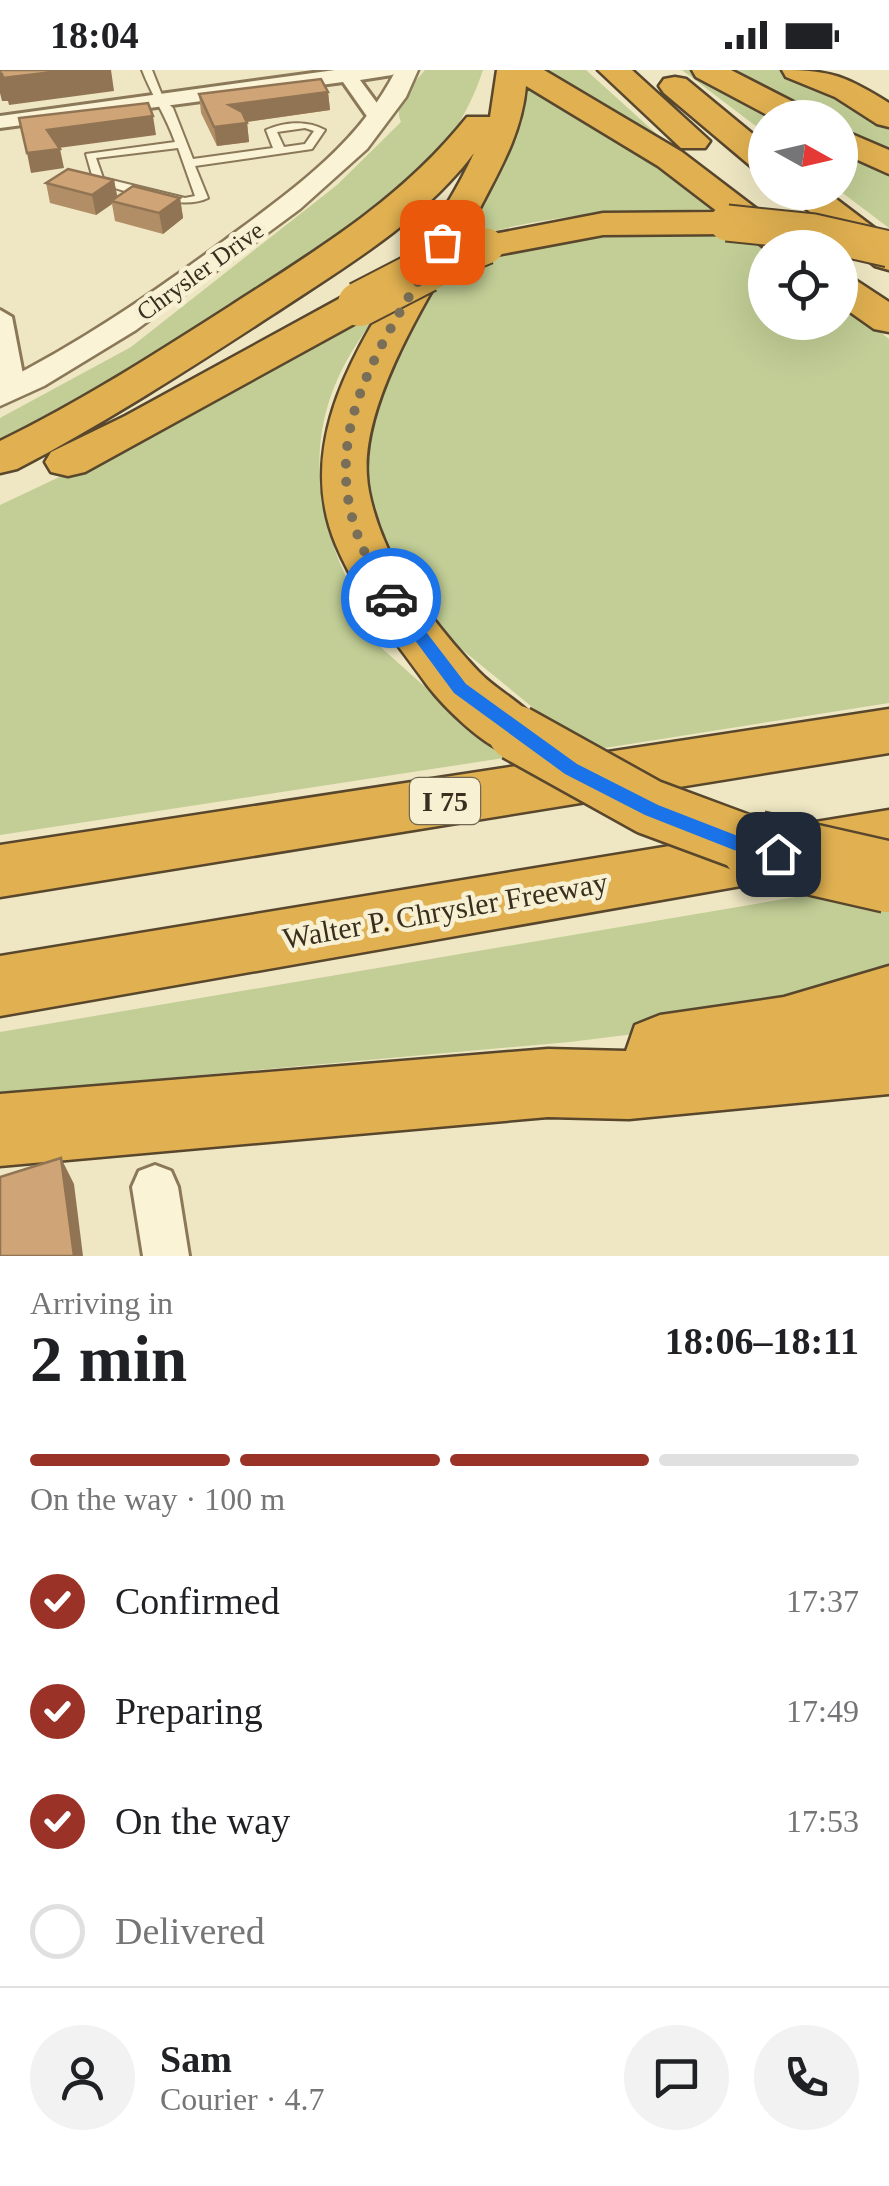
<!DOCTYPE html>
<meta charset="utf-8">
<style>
:root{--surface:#fff;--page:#f2f2f2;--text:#202124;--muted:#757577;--line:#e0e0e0;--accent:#9b3227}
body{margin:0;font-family:Georgia,serif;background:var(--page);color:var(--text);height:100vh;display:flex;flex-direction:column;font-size:38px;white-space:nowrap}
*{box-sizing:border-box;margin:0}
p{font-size:32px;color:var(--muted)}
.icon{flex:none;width:55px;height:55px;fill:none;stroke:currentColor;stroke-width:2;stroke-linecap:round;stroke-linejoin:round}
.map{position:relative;height:1186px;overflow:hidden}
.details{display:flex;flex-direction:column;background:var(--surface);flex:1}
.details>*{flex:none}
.needle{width:65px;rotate:98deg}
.controls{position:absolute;left:748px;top:30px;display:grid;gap:20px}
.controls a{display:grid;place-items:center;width:110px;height:110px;border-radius:50%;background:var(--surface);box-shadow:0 10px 40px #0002;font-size:50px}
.pin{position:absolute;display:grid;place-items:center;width:85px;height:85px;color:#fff;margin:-42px;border-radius:20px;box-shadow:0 5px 15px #0006}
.courier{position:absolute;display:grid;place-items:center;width:100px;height:100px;margin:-50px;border:8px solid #1a73e8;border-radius:50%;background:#fff;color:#222;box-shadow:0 2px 12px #0007}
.summary em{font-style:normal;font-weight:700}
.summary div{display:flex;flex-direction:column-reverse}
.summary{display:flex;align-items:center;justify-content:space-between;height:170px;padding:0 30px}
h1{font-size:65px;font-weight:700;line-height:75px}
.bar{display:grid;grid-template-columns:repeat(4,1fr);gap:15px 10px;align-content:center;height:120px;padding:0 30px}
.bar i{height:12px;border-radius:8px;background:var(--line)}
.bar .active{background:var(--accent)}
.bar p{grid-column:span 4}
.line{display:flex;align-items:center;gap:25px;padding:0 30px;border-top:2px solid var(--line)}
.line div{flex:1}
.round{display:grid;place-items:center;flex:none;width:105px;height:105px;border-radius:52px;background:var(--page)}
ol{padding:0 30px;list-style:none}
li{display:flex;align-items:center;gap:30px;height:110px}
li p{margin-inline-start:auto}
li .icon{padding:10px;border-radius:50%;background:var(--accent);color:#fff;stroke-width:4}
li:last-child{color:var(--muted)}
li i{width:55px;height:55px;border:5px solid var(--line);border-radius:50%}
.status{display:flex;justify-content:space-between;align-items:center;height:70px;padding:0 50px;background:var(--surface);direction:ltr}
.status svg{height:28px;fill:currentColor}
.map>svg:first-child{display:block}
</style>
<div class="status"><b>18:04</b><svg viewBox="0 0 49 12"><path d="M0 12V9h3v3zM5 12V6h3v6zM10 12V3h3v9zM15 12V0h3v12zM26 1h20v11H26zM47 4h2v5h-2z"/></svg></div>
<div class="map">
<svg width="889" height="1186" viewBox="0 0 889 1186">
<rect width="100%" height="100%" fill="#efe7c3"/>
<path fill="#c2ce96" d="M 425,0 L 483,0 C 467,49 439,87 404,124 L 174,276 L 0,373 L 0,348 L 131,277 L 337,115 L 401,52 C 392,32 413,15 425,0 Z
M 537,0 L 586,0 L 671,77 Z
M 682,0 L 699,0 L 785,47 L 765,48 L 765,63 Z
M 725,0 L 789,0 L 846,25 L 889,56 L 889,83 L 840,58 L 840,48 L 819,47 Z
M 522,8 L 651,89 L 655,97 L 719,140 C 630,138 541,144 456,172 Z
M 840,79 L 889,107 L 889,158 L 840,121 Z
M 759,163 L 765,178 L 765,252 L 840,252 L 840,229 L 889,269 L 889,633 L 586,681 L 427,551 L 356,436 L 360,348 L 432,207 L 486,184 L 573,164 Z
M 378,242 C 364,263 348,285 338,308 C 302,387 322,473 366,544 L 360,551 L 375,572 L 504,688 L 0,765 L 0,435 L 70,402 Z
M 820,823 L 889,833 L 889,907 L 682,958 L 570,972 L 0,1023 L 0,962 Z"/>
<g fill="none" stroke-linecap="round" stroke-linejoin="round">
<defs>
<path id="service" d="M 142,0 L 152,0 L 164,30 L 173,38 L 193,89 L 273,78 L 266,60 C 284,52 307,50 325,60 L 312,79 L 195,96 L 208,128 C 181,142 124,120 94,112 L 86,84 L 175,72 C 166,46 152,26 142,0 ZM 305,58 L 314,61 L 305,74 L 284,77 L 277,62 ZM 178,78 L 195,126 L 185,128 L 103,108 L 96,88 Z"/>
<path id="minor" d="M 335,0 L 401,0 L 392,5 L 360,10 L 388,48 L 385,52 L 371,52 L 343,12 L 0,58 L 0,46 Z
M 0,240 L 12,247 L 26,320 L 13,328 L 0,320 Z
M 155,1095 L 171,1101 L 178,1117 L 189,1186 L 143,1186 L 132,1117 L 139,1101 Z"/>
<path id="tertiary" d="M 396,0 L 418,0 L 406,27 L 367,79 L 300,139 L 136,260 L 44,316 L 0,336 L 0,313 C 80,273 153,223 225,170 C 291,121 358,75 396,0 Z"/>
<path id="motorway" d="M 497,0 L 544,0 L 682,82 L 808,178 L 765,178 L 741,160 L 727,164 L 603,165 L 486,187 L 473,184 L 467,176 L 473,168 L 603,143 L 718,142 L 658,96 L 526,16 C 522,61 502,96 481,136 C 442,207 361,324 367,406 C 368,426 377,454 385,472 C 400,510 450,572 479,602 C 500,624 530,635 545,663 L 536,678 C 530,680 521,685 515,684 C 489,683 442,635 427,615 C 395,570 357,526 336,475 C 277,334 420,203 474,83 C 422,152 343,198 272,245 C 189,299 105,353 17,399 L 0,403 L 0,371 C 80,332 155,284 230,236 C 317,180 402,129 467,47 L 490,47 Z
M 598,0 L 632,0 L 710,71 L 705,78 L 681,78 Z
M 692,0 L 731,0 L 811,41 L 815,48 L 773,48 L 696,7 Z
M 782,0 C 832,0 847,7 889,33 L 889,57 L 877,54 L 835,27 L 786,7 Z
M 675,7 L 686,9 L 765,74 L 765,101 L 753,98 L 664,23 L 659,16 L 664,9 Z
M 840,59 L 889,80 L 889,104 L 840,82 Z
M 786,122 L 827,122 L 889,169 L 889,200 L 875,196 Z
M 840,205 L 854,209 L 889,232 L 889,262 L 874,259 L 840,235 Z
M 360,222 L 374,225 L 380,234 L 374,243 L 85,402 L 68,406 L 51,402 L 45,392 L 51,382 L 125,346 L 346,225 Z
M 889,639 L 889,683 L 0,827 L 0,775 Z
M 889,740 L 889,790 L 0,946 L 0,886 Z
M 889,896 L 889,1024 L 629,1049 L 548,1047 L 0,1096 L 0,1024 L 548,979 L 626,981 L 635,955 L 660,945 L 784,927 Z"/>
</defs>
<use href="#service" stroke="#8a7859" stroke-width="4"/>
<use href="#minor" stroke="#8a7859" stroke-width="6"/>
<use href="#tertiary" stroke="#8a7859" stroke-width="5"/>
<use href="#motorway" stroke="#58462d" stroke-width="5"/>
<use href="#service" fill="#faf3d6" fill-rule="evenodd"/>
<use href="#minor" fill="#faf3d6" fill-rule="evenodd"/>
<use href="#tertiary" fill="#faf3d6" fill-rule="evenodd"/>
<use href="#motorway" fill="#e1b151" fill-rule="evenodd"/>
<defs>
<path id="motorway-bridge-far3" d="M 727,153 L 814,162 L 889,179
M 421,203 L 486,176"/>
<path id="motorway-bridge-far2" d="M 360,234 L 426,200"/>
<path id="motorway-bridge-far1" d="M 516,663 L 649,737 L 765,780"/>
<path id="motorway-bridge" d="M 757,777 L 889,807"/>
</defs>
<use href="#motorway-bridge-far3" stroke="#58462d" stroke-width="39" stroke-linecap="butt"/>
<use href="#motorway-bridge-far2" stroke="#58462d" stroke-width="48" stroke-linecap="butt"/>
<use href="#motorway-bridge-far1" stroke="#58462d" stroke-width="60" stroke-linecap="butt"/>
<use href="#motorway-bridge" stroke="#58462d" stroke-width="75" stroke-linecap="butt"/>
<use href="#motorway-bridge-far3" stroke="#e1b151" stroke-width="35"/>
<use href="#motorway-bridge-far2" stroke="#e1b151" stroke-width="44"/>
<use href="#motorway-bridge-far1" stroke="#e1b151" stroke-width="55"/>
<use href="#motorway-bridge" stroke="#e1b151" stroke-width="70"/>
</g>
<path fill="#b28e66" d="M 328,22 L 330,40 L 247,52 L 249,72 L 217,76 L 201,43 L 199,24 Z
M 114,110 L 117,127 L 180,128 L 183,148 L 163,164 L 115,151 L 112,134 L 96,145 L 50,133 L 46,113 Z"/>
<path fill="#917453" d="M 69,0 L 111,0 L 114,21 L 9,35 L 8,31 L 2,31 L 0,23 L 0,4 Z
M 328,22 L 330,40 L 231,54 L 229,35 Z
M 153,46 L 156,65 L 51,79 L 47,60 Z
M 247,53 L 249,72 L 217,76 L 214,57 Z
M 60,79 L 64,98 L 31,103 L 27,83 Z
M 114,110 L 118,130 L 111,131 L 112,134 L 96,145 L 92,125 Z
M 180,128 L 183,148 L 163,164 L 159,143 Z
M 61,1088 L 74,1114 L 83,1186 L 74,1186 Z"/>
<path fill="#cfa577" stroke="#917453" stroke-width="2.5" d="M 0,0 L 69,0 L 3,8 L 2,4 L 0,4 Z
M 321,9 L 328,22 L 229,35 L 242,42 L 247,53 L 214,57 L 199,24 Z
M 148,33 L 153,46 L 47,60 L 60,79 L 27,83 L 19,48 Z
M 68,99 L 114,110 L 92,125 L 46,113 Z
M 133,116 L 180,128 L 159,143 L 111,131 Z
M 61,1088 L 74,1186 L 0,1186 L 0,1107 Z"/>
<path fill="#1a73e8" d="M 391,522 L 397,524 L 466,614 L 577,694 L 658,735 L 743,768 L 784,779 L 784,789 L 778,792 L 734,780 L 645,745 L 565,704 L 454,623 L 386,531 L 383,528 Z"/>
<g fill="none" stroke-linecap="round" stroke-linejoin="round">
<path stroke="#796f58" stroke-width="10" stroke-dasharray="0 18" d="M 391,528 C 296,391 369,294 442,172"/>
</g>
<g text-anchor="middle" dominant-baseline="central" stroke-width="9" stroke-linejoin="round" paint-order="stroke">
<g font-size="25" fill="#3a2e1e" stroke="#f7f0d3">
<text transform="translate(200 201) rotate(-36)">Chrysler Drive</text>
</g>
<rect fill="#f7f0d3" stroke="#736854" stroke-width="2.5" x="410" y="708" width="70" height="46" rx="8"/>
<g font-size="28" font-weight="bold" fill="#3a2e1e">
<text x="445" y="731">I 75</text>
</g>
<g font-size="30" fill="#3a2e1e" stroke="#f7f0d3">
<text transform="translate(445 840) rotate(-10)">Walter P. Chrysler Freeway</text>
</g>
</g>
</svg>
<div class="controls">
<a><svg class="needle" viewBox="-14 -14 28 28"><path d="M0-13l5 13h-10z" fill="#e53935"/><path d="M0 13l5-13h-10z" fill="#757577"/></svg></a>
<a><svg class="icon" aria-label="locate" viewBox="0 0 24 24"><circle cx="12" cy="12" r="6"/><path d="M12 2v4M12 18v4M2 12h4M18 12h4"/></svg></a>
</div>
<div class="pin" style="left:442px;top:172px;background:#ea580c"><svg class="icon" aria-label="bag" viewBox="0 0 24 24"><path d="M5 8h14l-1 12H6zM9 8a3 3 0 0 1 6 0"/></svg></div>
<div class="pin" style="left:778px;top:784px;background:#1f2937"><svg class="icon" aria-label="home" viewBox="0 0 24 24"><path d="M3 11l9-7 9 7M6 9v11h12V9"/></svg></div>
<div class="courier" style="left:391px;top:528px"><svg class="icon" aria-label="car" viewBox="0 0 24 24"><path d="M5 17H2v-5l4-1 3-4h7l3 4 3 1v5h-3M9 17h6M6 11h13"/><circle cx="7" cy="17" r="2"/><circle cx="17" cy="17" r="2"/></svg></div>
</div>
<section class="details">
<div class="summary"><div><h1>2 min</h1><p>Arriving in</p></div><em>18:06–18:11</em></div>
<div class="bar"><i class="active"></i><i class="active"></i><i class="active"></i><i></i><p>On the way · 100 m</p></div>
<ol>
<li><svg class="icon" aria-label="check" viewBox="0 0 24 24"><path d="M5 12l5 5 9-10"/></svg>Confirmed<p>17:37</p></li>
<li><svg class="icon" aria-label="check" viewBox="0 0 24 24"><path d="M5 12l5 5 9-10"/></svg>Preparing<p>17:49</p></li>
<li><svg class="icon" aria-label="check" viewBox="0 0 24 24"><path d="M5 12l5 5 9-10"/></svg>On the way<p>17:53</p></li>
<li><i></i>Delivered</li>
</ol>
<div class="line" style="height:180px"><a class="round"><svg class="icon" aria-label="person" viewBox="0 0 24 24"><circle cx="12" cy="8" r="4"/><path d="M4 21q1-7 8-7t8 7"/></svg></a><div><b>Sam</b><p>Courier · 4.7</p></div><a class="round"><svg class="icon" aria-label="chat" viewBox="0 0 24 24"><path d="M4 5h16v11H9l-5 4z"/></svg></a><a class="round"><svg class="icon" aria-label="phone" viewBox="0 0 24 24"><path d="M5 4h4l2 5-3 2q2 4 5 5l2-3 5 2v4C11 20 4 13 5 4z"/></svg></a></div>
</section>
